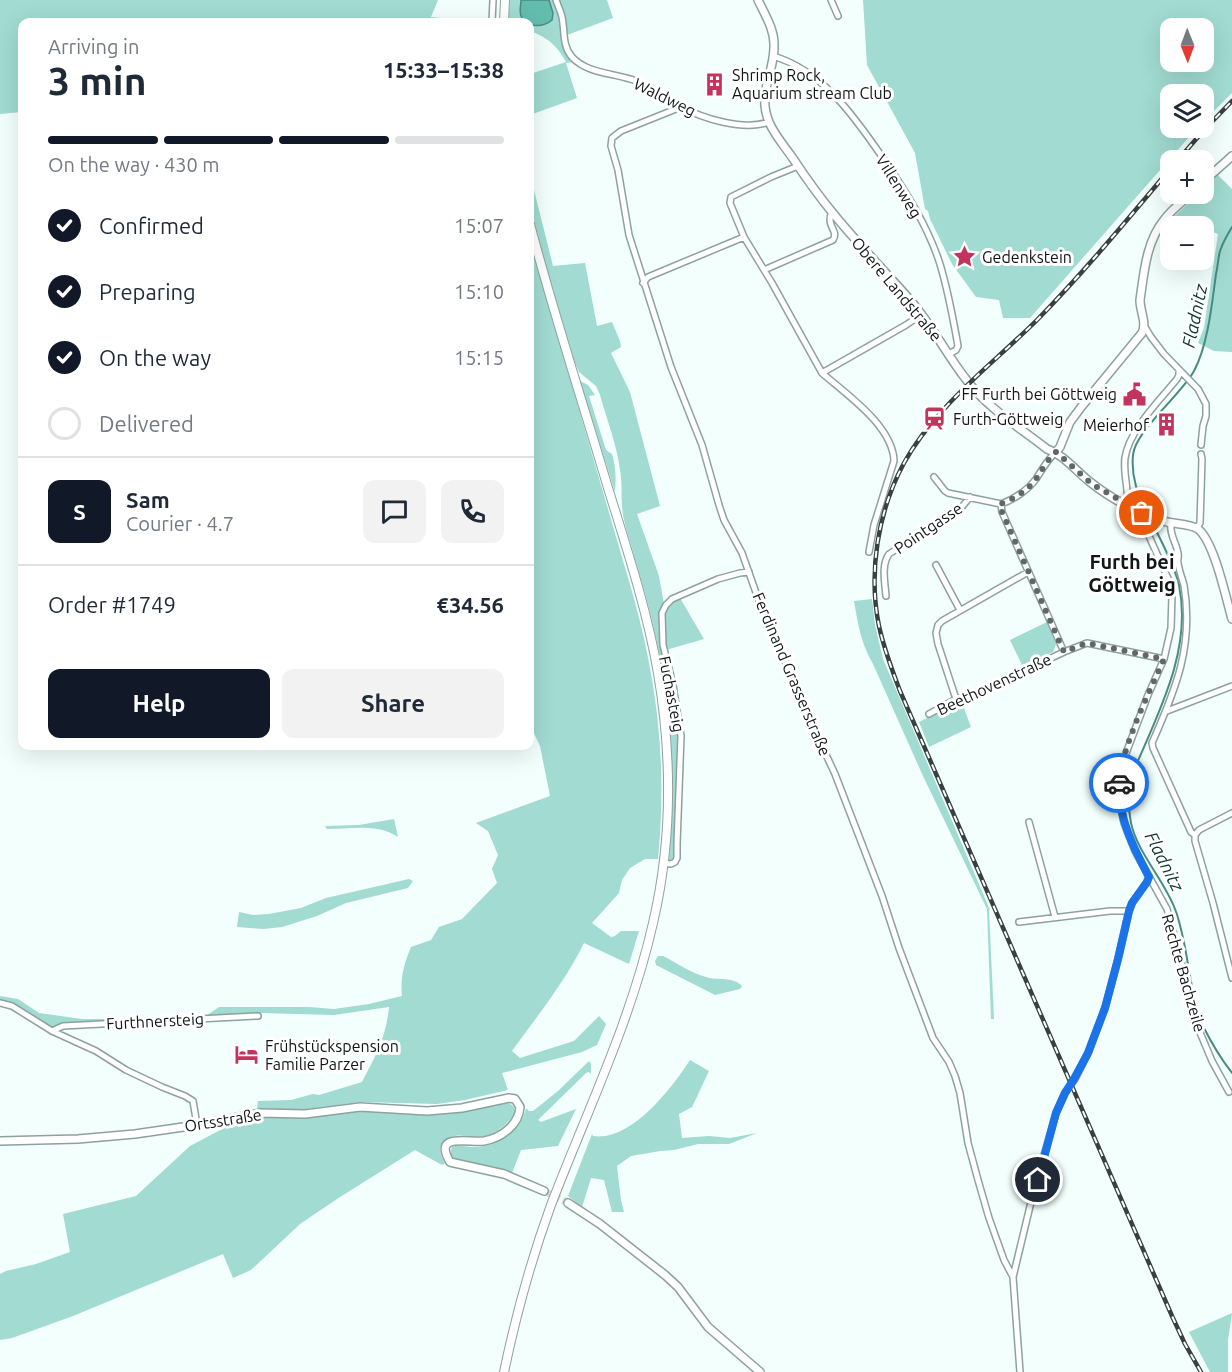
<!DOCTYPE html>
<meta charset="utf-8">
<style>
:root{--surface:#fff;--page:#f2f2f3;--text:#1f2937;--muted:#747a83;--line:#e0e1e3;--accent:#111827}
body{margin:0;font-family:Ubuntu,sans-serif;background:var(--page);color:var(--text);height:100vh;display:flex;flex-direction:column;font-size:22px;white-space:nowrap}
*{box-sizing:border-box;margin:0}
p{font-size:20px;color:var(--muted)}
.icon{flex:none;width:33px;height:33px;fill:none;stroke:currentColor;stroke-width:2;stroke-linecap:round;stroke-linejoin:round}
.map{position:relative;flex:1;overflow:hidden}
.details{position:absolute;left:18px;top:18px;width:516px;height:732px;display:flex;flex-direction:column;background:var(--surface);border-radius:12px;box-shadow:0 6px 24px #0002}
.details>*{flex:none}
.needle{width:39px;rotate:179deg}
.controls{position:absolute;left:1160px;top:18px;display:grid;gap:12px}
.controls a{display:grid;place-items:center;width:54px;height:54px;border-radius:12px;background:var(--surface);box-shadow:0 6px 24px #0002;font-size:30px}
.pin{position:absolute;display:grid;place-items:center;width:51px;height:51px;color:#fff;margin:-26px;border:3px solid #fff;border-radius:50%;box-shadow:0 2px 6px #0007}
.courier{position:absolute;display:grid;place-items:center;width:60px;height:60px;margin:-30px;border:4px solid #1a73e8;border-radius:50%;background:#fff;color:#222;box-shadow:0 2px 8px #0007}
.summary em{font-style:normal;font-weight:600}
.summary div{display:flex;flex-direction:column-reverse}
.summary{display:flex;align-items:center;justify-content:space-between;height:102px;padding:0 30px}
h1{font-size:39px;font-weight:600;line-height:45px}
.bar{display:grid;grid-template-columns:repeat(4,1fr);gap:9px 6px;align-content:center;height:72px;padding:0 30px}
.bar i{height:8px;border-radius:4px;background:var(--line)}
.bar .active{background:var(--accent)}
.bar p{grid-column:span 4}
.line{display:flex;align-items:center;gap:15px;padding:0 30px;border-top:2px solid var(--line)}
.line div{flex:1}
.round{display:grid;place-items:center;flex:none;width:63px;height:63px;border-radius:12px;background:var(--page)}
ol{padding:0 30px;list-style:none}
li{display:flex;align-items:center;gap:18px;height:66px}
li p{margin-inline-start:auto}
li .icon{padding:6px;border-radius:50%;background:var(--accent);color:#fff;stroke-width:4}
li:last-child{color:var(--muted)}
li i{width:33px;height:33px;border:3px solid var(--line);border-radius:50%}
.button{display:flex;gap:12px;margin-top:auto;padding:12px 30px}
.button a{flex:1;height:69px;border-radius:12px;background:var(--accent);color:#fff;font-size:24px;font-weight:600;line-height:69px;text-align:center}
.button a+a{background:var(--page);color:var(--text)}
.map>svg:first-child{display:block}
</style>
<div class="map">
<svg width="1232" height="1372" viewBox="0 0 1232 1372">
<rect width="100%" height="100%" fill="#f2fffc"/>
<path fill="#a1dbd1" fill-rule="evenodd" d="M 0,0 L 438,0 L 431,17 L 461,20 L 462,22 L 22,22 L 22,112 L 0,114 Z
M 510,0 L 553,0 C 555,6 559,13 560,19 C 563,35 561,50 574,62 L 566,63 L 577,98 L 530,115 L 530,74 L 566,62 C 556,44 548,38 530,31 L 530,22 L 508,22 Z
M 559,0 L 607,0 L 613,18 L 567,35 L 565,16 Z
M 863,0 L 1232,0 L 1232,93 L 1203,122 L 1203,94 L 1170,94 L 1170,128 L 1197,128 L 1030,318 L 1003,318 L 999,300 L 976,297 L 952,264 L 930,219 L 928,211 L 925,209 L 915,153 L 867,65 ZM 1170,28 L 1203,28 L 1203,62 L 1170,62 Z
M 530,174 L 553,266 L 585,263 L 597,326 L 612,322 L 620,341 L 621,347 L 611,353 L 630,392 L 660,506 L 637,514 L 659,576 L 664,604 L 660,613 L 660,627 L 662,644 L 671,685 L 679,736 L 674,861 L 670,861 L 669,860 C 676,782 672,706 654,629 C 649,606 642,582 635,559 C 632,546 627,533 624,520 C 620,503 623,486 620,470 C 617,445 607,420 600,395 L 596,386 L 579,372 L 575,363 L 546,267 L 530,204 Z
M 1218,175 L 1232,189 L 1232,352 L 1214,351 L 1198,343 L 1204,328 L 1218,234 L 1203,228 L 1203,226 L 1197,226 L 1172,218 L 1199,194 L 1203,194 L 1203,189 Z
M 530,241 L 633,595 C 658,685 667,766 658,859 L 645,859 L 630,868 L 622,880 L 619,893 L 592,923 L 611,937 L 615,936 L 621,931 L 639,931 L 629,964 L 584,943 C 565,982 537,1016 512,1051 L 520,1058 L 574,1041 L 599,1016 L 606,1024 L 597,1045 L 582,1052 L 502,1073 L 508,1090 L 465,1100 L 437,1104 L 360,1102 L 298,1110 L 257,1109 L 258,1101 L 291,1100 L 313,1094 L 319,1095 L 362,1082 C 376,1055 386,1038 389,1007 L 334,1015 L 261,1013 L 206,1016 L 219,1007 L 309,1007 L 334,1009 L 369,1004 L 402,996 C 400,978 404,964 411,947 L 431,940 L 439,927 L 462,919 L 497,883 L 492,869 L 498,855 L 488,831 L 476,823 L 550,796 L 540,746 L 530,725 Z
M 580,381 L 588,385 L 595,395 L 589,396 L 606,450 L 612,454 C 616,467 616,479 615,492 Z
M 680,598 L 704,639 L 666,650 C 665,643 665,637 665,630 C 665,614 663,604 680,598 Z
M 872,599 L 875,625 L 883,659 L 990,910 L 989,910 L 994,1019 L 991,1019 L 987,909 L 923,776 L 873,664 C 861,643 858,625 854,601 Z
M 1047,622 L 1056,644 L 1053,652 L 1022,665 L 1010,640 Z
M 957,703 L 962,703 L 971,727 L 929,747 L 919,722 Z
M 394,819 L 398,837 C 378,823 350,829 327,829 L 325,826 L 359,825 Z
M 409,879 L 413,881 L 408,888 L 346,903 L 317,916 L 282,927 L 263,929 L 237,927 L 239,912 L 253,915 L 269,914 L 301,908 L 326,898 Z
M 658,956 L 663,956 C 677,963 691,973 706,977 C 718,981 733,976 742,986 L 740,989 L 715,995 L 656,965 L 655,961 Z
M 0,996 L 18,999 L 39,1013 L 82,1019 L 130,1019 L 183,1015 L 183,1019 L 62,1024 L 52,1027 L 13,1003 L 0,1000 Z
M 690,1060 L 709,1071 L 692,1107 L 679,1114 L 682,1138 L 709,1136 L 730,1138 L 757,1133 L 729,1144 L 698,1144 L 674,1150 L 660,1151 L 631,1156 L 617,1166 L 621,1200 L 624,1212 L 612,1212 L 604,1180 L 591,1178 L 582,1207 L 568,1196 L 592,1134 L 593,1136 C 631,1142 672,1088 690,1060 Z
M 589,1061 L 591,1064 L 591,1074 L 589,1072 L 586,1073 L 538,1120 L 541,1122 L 576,1109 L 558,1146 L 521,1150 L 512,1173 L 452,1159 L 450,1154 L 452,1147 C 460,1144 467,1147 476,1147 C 498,1147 521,1131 526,1108 L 529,1111 L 533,1111 L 558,1091 Z
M 508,1103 C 513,1105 516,1108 514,1113 C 513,1118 508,1122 505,1125 C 499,1130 492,1134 485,1136 C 472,1139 454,1130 444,1142 C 437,1148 441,1157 445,1163 L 442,1165 L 415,1150 L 340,1197 L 300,1224 L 251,1270 L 233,1278 L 223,1254 L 73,1316 L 12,1338 L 0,1340 L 0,1274 L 6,1271 L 36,1264 L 70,1252 L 63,1214 L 136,1196 L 190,1146 L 226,1127 L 225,1122 L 263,1116 L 305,1118 L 360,1111 L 414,1115 L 439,1114 L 463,1111 Z
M 1232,1313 L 1228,1340 L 1228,1372 L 1210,1372 L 1189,1332 Z"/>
<path fill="#63bdaf" stroke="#4a8b81" stroke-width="1.5" d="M 521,0 L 549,0 L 553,13 L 552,20 C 543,28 526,28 521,16 C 519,11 521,5 521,0 Z"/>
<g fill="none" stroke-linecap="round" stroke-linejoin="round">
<path stroke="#4a8b81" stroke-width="2" d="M 1147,512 C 1138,496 1131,475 1133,455 C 1135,431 1181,395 1194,371 C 1208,345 1212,303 1216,274 C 1218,266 1218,258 1220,251 C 1223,242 1227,235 1232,227
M 1149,517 C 1159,536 1174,564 1179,585 C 1193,652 1156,717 1131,777 C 1128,792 1128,808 1131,823 C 1137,852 1164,880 1175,909 C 1189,946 1188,990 1203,1026 C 1211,1042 1221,1059 1232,1073"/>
<path stroke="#d0dcda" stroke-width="7" stroke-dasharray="7 3.5" stroke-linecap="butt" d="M 544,1191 L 568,1203"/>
<defs>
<path id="minor" d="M 556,0 C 558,6 561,12 562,17 C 565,31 562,46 572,57 C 587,74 616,73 636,81 C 652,87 665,99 680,106 C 703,119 744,131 769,122
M 831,0 L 838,16
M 492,22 L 493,0
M 773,56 C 824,71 856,119 885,161 C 906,192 927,225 939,261 C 948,289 953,318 958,346 L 956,350 L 949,354
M 681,107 L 621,131 L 612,138 L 611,146 L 618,170 L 629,235 L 671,367 L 702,445 L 719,505 L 724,520 L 742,553 L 760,604 L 779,646 L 806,712 L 835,774 L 882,896 L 899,948 L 933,1038 L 949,1062 L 955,1076 L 960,1093 L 968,1143 L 978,1180 L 989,1218 L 1004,1260 L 1013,1277
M 744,237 L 730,203 L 731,197 L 771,177 L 798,166
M 764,270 L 833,240 C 838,232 830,228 830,220 C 830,217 831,214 832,212
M 643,283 L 648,277 L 744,237 L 772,283 L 822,373
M 1145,327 L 1151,337 L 1164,354 L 1198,389 L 1206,404 L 1206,416 L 1203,426 L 1201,445
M 1056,452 C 1047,460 1042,470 1036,479 C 1028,490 1013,500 1001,504 L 1002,512 L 1064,652
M 934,477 L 945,491 L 948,493 L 1001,504
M 1127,505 C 1129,489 1123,474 1125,458 C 1129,430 1160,400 1177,379 L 1179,375 L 1179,370
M 1142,513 L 1144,525 L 1170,583 L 1172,595 L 1171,628 L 1164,659 L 1148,695 L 1125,756 L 1119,779 L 1120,804 L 1124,823 L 1135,851 L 1167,909 L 1180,957 L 1196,1023 L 1212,1061 L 1229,1092
M 1171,522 C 1169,534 1176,542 1178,553 C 1179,559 1177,557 1178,563 C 1179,570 1182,578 1184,585 C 1194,645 1176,689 1152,743 L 1153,748 L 1191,832 L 1195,835 L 1195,841 L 1213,903 L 1232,978
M 1197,528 L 1200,523 L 1202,459 L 1201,454
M 869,552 L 874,525 L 894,461 C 893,426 846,394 822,373 L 906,325 L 922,314
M 936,565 L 960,610
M 886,596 C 885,583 881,565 889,554 L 961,508 L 970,497
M 956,699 L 938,644 L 936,633 L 938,625 L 942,621 L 1028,572
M 1167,711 L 1232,686
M 929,714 L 956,699 L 965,698 L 1064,652 L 1087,643 L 1164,659
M 1029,822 L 1055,917
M 1195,835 L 1199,830 L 1232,813
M 663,863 L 671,864 L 675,862 L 677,858 L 677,844 L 681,736 L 673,685 L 663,645 L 662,613 L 666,605 L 672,599 L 718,579 L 740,573 L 749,572
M 1019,922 L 1110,911 L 1129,911
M 0,1003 L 12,1006 L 52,1031 L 96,1051 L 126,1070 L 162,1087 L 185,1096 L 193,1101 L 197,1125
M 52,1031 L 63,1026 L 258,1016
M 1020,1372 L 1013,1277 L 1032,1198 L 1056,1113 L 1065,1093 L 1075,1079 L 1088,1053 L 1105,1008 L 1118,959 L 1129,911 L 1132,903 L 1147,882 L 1149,877"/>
<path id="tertiary" d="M 758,0 C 765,15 775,30 774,47 C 774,74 757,93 769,122 C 775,136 786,148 794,160 C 806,178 818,195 832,212 C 856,242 884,270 910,300 C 932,325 945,352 965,378 C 986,407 1019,427 1047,449 C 1064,455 1076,471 1090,482 C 1105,494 1124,505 1141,513 C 1150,516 1159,520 1167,522 C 1177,524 1191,524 1198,529 C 1214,541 1226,598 1232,619
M 1203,182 L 1232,156
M 1056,452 L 1060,447 L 1070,422 L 1082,406 L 1142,333 C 1147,322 1140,312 1140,300 C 1144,273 1146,242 1164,220 C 1171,210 1182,202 1191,194
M 0,1141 L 78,1139 L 135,1134 L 197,1125 L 261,1113 L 305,1114 L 360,1107 L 427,1111 L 462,1108 L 509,1098 L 515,1099 L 520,1107 C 519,1125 501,1138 484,1141 C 469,1143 432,1132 450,1162 L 504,1174 L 544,1191
M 568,1203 L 600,1224 L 665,1275 L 678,1287 L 708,1327 L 760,1372"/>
<path id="secondary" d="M 504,22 L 505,0
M 504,1372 C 516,1315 531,1260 551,1205 C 587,1111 631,1021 653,923 C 672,842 672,756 658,673 C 647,610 627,549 608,488 C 582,400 553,312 530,224"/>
</defs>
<use href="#minor" stroke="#8da29e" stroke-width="8"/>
<use href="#tertiary" stroke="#8da29e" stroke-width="10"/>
<use href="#secondary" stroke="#8da29e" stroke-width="10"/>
<use href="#minor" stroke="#fff" stroke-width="5"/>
<use href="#tertiary" stroke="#fff" stroke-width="7"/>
<use href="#secondary" stroke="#fff" stroke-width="8"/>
<defs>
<path id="rail" d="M 1178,160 L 1204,130 L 1232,101
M 1170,169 C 1127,220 1084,272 1037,320 C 1007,350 974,376 945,408 C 930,424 915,443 904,463 C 878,511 868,572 879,626 C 884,649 892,670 900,691 L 1172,1316 L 1185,1344 L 1201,1372"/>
</defs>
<use href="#rail" stroke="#394140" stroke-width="4.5"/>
<use href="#rail" stroke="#fff" stroke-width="2" stroke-dasharray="7" stroke-linecap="butt"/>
</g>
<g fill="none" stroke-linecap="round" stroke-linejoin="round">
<path stroke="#5f6866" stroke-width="6" stroke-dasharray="0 10.8" d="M 1119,783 C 1123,744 1148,695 1164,659 L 1087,643 L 1064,652 L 1002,512 L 1000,504 C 1013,500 1028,490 1036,479 C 1042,470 1047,460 1056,452 L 1092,484 L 1142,513"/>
<path stroke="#1a73e8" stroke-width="8" d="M 1038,1180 L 1056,1113 L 1065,1093 L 1074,1079 L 1088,1053 L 1105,1008 L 1118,959 L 1129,911 L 1132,903 L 1147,882 L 1149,877 C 1133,847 1118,817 1119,783"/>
</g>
<defs>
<symbol id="building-bare" viewBox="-9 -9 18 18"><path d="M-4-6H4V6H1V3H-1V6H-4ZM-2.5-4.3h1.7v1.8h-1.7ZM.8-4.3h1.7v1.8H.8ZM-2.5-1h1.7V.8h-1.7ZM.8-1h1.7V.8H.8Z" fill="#c2345e" stroke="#fff" stroke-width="2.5" paint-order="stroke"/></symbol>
<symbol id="sight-bare" viewBox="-9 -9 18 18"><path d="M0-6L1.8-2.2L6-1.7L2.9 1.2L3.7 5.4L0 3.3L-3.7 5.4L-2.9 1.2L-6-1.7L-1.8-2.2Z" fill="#c2345e" stroke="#fff" stroke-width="2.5" paint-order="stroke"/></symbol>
<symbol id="civic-bare" viewBox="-9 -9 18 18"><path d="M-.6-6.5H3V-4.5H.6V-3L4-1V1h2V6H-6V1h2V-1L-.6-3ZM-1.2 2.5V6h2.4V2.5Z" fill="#c2345e" stroke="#fff" stroke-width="2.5" paint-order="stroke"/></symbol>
<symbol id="station-bare" viewBox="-9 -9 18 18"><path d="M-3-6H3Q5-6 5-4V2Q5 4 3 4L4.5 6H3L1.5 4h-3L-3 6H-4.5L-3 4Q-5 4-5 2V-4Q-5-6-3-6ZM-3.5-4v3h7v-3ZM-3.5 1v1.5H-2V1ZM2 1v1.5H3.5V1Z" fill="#c2345e" stroke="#fff" stroke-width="2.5" paint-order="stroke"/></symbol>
<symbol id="hotel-bare" viewBox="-9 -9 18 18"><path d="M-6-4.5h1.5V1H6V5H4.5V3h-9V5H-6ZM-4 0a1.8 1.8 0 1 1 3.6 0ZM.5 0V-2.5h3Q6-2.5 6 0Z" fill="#c2345e" stroke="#fff" stroke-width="2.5" paint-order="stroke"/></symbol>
</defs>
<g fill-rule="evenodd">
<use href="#building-bare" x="698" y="68" width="33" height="33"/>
<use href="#sight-bare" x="948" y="240" width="33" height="33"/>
<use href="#civic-bare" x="1118" y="378" width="33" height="33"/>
<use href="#station-bare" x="918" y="402" width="33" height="33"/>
<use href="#building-bare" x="1150" y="408" width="33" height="33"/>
<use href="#hotel-bare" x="230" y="1038" width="33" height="33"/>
</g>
<g text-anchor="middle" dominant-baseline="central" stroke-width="6" stroke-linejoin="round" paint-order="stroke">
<g font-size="16" fill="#101716" stroke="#fff" text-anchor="start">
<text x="732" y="75">Shrimp Rock,<tspan x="732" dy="18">Aquarium stream Club</tspan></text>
<text x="982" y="257">Gedenkstein</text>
<text x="1117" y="394" text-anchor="end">FF Furth bei Göttweig</text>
<text x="953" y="419">Furth-Göttweig</text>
<text x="1149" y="425" text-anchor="end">Meierhof</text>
<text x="265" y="1046">Frühstückspension<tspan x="265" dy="18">Familie Parzer</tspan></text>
</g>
<g font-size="16" fill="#101716" stroke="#fff">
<text transform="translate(665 97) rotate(26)">Waldweg</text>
<text transform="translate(899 186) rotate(58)">Villenweg</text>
<text transform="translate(897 289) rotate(50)">Obere Landstraße</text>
<text transform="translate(928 528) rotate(-34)">Pointgasse</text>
<text transform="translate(792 674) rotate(67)">Ferdinand Grasserstraße</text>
<text transform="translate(994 684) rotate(-25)">Beethovenstraße</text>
<text transform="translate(672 694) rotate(79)">Fuchasteig</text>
<text transform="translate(1184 973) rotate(74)">Rechte Bachzeile</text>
<text transform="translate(155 1021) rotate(-3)">Furthnersteig</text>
<text transform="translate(223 1120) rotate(-9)">Ortsstraße</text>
</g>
<g font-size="18" font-style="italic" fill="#0b3731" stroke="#fff">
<text transform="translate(1194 316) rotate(-78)">Fladnitz</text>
<text transform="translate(1165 861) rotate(63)">Fladnitz</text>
</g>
<g font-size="20" font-weight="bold" fill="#101716" stroke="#fff">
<text x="1132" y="561">Furth bei<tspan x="1132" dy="23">Göttweig</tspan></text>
</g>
</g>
</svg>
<div class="controls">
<a><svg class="needle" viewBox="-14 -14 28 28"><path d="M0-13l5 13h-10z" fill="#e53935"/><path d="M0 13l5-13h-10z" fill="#747a83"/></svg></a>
<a><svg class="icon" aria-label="layers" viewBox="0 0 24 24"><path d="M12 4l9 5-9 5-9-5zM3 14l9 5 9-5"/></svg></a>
<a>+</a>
<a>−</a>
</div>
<div class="pin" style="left:1142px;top:513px;background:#ea580c"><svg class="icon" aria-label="bag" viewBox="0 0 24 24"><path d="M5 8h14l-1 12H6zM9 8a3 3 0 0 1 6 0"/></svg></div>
<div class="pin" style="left:1038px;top:1180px;background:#1f2937"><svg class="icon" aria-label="home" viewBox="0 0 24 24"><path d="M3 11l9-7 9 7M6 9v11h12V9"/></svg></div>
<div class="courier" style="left:1119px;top:783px"><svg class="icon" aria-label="car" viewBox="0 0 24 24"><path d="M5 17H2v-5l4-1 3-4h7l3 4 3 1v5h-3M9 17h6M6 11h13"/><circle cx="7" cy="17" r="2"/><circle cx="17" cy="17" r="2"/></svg></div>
<section class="details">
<div class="summary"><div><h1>3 min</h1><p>Arriving in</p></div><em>15:33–15:38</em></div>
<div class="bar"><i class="active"></i><i class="active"></i><i class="active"></i><i></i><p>On the way · 430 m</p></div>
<ol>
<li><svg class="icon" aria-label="check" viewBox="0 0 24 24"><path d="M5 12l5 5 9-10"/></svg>Confirmed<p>15:07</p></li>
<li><svg class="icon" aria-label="check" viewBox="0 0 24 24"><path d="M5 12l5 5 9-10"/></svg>Preparing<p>15:10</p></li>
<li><svg class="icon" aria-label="check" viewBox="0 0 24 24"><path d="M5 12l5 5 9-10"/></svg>On the way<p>15:15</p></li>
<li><i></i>Delivered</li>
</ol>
<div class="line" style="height:108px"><b class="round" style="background:var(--accent);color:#fff">S</b><div><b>Sam</b><p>Courier · 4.7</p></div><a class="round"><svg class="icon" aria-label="chat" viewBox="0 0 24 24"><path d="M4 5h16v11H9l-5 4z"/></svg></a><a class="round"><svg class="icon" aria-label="phone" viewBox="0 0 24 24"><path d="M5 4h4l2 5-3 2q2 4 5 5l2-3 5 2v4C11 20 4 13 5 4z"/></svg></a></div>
<div class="line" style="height:78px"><div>Order #1749</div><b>€34.56</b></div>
<div class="button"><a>Help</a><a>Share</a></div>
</section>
</div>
